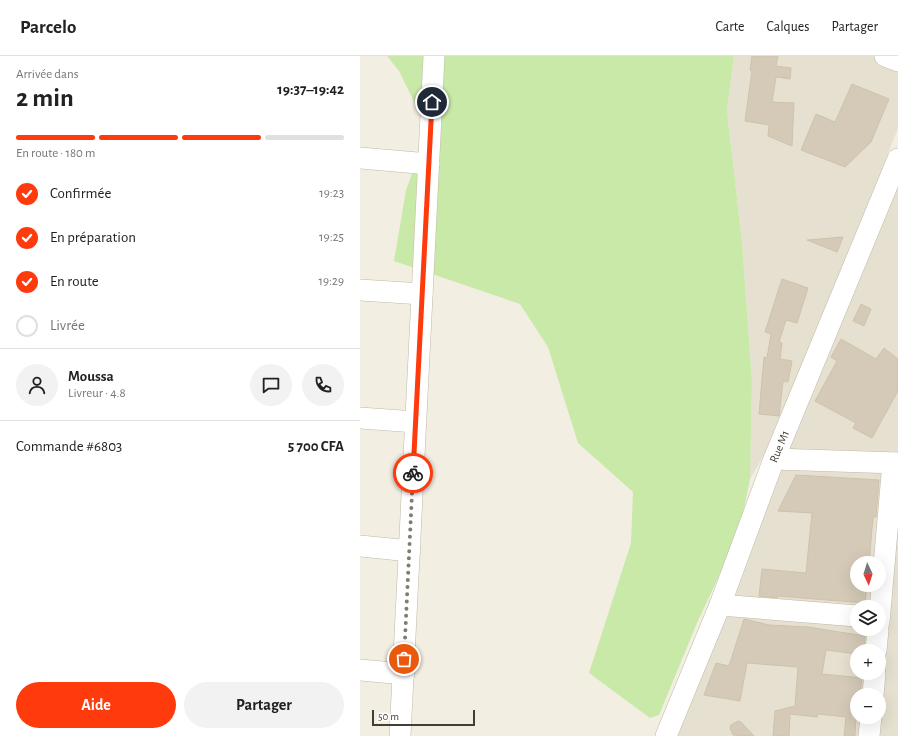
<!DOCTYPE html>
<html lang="fr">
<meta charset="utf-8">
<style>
:root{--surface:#fff;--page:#f2f2f2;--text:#222;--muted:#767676;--line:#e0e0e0;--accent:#ff3a0c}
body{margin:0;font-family:"Alegreya Sans",sans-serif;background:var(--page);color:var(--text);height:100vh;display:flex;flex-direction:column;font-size:15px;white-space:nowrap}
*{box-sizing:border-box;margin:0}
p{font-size:13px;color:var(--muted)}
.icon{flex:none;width:22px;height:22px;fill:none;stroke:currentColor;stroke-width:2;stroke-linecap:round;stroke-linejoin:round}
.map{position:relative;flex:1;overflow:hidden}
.panel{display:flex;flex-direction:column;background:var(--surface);width:360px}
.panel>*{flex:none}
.needle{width:26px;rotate:176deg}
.controls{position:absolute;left:490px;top:500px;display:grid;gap:8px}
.controls a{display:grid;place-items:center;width:36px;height:36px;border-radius:50%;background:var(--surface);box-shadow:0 4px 16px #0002;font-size:20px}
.scale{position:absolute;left:12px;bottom:10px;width:103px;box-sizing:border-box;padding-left:4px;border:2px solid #443e32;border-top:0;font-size:11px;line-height:14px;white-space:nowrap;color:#443e32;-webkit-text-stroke:3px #fff;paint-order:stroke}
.pin{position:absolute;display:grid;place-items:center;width:34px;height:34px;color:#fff;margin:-17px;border:2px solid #fff;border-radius:50%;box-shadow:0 1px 4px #0007}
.courier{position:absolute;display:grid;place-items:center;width:40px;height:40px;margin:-20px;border:3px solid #ff3a0c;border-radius:50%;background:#fff;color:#222;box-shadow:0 1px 5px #0007}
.head em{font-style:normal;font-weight:700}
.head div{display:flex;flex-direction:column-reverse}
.head{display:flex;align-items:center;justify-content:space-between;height:68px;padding:0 16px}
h1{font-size:26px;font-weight:700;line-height:30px}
.bar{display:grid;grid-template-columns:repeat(4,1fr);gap:6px 4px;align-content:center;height:48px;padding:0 16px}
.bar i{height:5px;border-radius:3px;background:var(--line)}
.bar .selected{background:var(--accent)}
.bar p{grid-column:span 4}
.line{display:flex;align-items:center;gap:10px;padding:0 16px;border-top:1px solid var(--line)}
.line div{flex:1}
.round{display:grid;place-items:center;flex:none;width:42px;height:42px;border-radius:21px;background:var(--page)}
ol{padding:0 16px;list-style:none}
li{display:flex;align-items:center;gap:12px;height:44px}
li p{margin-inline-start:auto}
li .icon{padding:4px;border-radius:50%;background:var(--accent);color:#fff;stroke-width:4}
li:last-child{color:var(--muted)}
li i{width:22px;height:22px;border:2px solid var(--line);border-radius:50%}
.primary-button{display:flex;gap:8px;margin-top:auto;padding:8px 16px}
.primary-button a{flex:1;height:46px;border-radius:24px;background:var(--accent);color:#fff;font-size:16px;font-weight:700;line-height:46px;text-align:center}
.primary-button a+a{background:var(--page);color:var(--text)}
header{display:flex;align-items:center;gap:24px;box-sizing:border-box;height:56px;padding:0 20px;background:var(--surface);border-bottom:1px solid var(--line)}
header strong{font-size:19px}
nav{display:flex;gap:22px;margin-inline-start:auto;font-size:14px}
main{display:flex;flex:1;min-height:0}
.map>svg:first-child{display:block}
</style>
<header>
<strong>Parcelo</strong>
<nav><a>Carte</a><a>Calques</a><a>Partager</a></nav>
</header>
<main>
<section class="panel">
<div class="head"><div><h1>2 min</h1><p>Arrivée dans</p></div><em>19:37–19:42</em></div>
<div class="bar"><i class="selected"></i><i class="selected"></i><i class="selected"></i><i></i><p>En route · 180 m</p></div>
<ol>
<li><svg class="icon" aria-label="check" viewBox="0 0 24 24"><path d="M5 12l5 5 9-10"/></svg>Confirmée<p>19:23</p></li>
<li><svg class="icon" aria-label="check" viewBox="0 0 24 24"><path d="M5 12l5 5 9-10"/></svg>En préparation<p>19:25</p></li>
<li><svg class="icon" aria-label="check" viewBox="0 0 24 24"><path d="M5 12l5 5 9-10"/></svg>En route<p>19:29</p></li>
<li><i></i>Livrée</li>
</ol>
<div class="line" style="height:72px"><a class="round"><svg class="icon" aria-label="person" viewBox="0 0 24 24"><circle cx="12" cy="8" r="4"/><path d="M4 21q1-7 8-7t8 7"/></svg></a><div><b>Moussa</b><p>Livreur · 4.8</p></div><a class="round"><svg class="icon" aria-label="chat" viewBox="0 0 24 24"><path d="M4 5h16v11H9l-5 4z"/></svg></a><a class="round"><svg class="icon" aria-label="phone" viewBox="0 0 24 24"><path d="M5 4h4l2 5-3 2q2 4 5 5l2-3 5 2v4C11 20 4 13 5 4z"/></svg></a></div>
<div class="line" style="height:52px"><div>Commande #6803</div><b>5 700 CFA</b></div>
<div class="primary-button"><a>Aide</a><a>Partager</a></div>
</section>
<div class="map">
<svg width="538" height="680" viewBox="0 0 538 680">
<rect width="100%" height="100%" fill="#f2eee2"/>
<path fill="#e6e0d0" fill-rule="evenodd" d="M 374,0 L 538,0 L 538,72 L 434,336 L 428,358 L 390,423 L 392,326 L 382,186 L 367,55 Z
M 538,104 L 538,680 L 302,680 ZM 497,507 L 519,507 L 519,529 L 497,529 ZM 497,551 L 519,551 L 519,573 L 497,573 ZM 497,595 L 519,595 L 519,617 L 497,617 ZM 497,639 L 519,639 L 519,661 L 497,661 Z"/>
<path fill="#c9e9a8" d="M 27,0 L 374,0 L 367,55 L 382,186 L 392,326 L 390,423 L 379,477 L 337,567 L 299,659 L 290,662 L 229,617 L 271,487 L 273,436 L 218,387 L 188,291 L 160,248 L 34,205 L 46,134 L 68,74 L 39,15 Z"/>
<path fill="#d4cab7" stroke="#cfc2aa" d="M 392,0 L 418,0 L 416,10 L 431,12 L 430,23 L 416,21 L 412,46 L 434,47 L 432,90 L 408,80 L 409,69 L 385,65 L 392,15 L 390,14 Z
M 492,28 L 529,43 L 511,86 L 485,111 L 441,94 L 456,58 L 475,66 Z
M 483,181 L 477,196 L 447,184 Z
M 422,223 L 448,232 L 437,267 L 426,264 L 419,286 L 422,287 L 420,303 L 432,305 L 428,326 L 423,325 L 419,360 L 399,358 L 404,301 L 407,302 L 411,278 L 405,276 Z
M 501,248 L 511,253 L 504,270 L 493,265 Z
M 481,283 L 516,303 L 524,292 L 538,303 L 538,335 L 512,382 L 493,372 L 496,367 L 455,345 L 477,305 L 471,301 Z
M 436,419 L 519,424 L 516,461 L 513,461 L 509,507 L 497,507 L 497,529 L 507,529 L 505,547 L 417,540 L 417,542 L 399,540 L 402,513 L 446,517 L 452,457 L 418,455 Z
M 384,563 L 409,569 L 448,571 L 505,580 L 504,595 L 497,595 L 497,598 L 466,594 L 462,618 L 502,622 L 500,639 L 497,639 L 495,680 L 484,680 L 486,661 L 458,658 L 457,661 L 430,658 L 429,680 L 413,680 L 415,655 L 435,650 L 438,611 L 387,607 L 380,645 L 344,639 L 356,607 L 369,610 Z
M 378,665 L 381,666 L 394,680 L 373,679 L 370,672 L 371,669 Z"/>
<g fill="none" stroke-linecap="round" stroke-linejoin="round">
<defs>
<g id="minor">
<path d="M 525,0 L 538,5"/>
<path d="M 0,102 L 69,108"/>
<path d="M 0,234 L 62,238"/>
<path d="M 0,362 L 56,366"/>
<path d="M 414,403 L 538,407"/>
<path d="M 0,490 L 50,495"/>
<path d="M 360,549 L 497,560"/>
<path d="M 519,566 L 533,407"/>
<path d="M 516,595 L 518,573"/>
<path d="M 0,614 L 44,618"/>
<path d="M 513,639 L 515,617"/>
<path d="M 40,680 L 74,0"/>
<path id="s1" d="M 306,680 L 360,549 L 414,403 L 538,103"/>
<path d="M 509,680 L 511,661"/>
</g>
</defs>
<use href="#minor" stroke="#c1b9a7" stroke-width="22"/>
<use href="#minor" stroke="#fff" stroke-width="21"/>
</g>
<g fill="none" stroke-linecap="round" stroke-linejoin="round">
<path stroke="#817c70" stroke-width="4" stroke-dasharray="0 7.2" d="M 44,603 L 53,417"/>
<path stroke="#ff3a0c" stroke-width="5" d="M 53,417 L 72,46"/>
</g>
<g text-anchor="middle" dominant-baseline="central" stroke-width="3.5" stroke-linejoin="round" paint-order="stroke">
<g font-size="12" fill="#443e32" stroke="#fff">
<text stroke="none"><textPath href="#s1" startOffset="311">Rue M1</textPath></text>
</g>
</g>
</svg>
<div class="controls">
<a><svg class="needle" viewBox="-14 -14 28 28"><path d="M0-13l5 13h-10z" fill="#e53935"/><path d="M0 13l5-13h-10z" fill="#767676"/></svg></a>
<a><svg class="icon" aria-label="layers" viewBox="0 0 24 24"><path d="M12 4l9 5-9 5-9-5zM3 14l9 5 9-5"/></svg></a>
<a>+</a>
<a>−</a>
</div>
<div class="scale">50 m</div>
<div class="pin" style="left:44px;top:603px;background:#ea580c"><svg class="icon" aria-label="bag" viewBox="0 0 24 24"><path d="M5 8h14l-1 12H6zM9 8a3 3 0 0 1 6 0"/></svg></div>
<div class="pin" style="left:72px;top:46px;background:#1f2937"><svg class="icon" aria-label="home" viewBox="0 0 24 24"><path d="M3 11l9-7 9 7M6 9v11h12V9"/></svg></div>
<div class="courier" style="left:53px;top:417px"><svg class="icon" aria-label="bike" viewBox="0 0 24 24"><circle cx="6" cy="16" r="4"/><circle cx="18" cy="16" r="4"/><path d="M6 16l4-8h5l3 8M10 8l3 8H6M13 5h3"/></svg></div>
</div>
</main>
